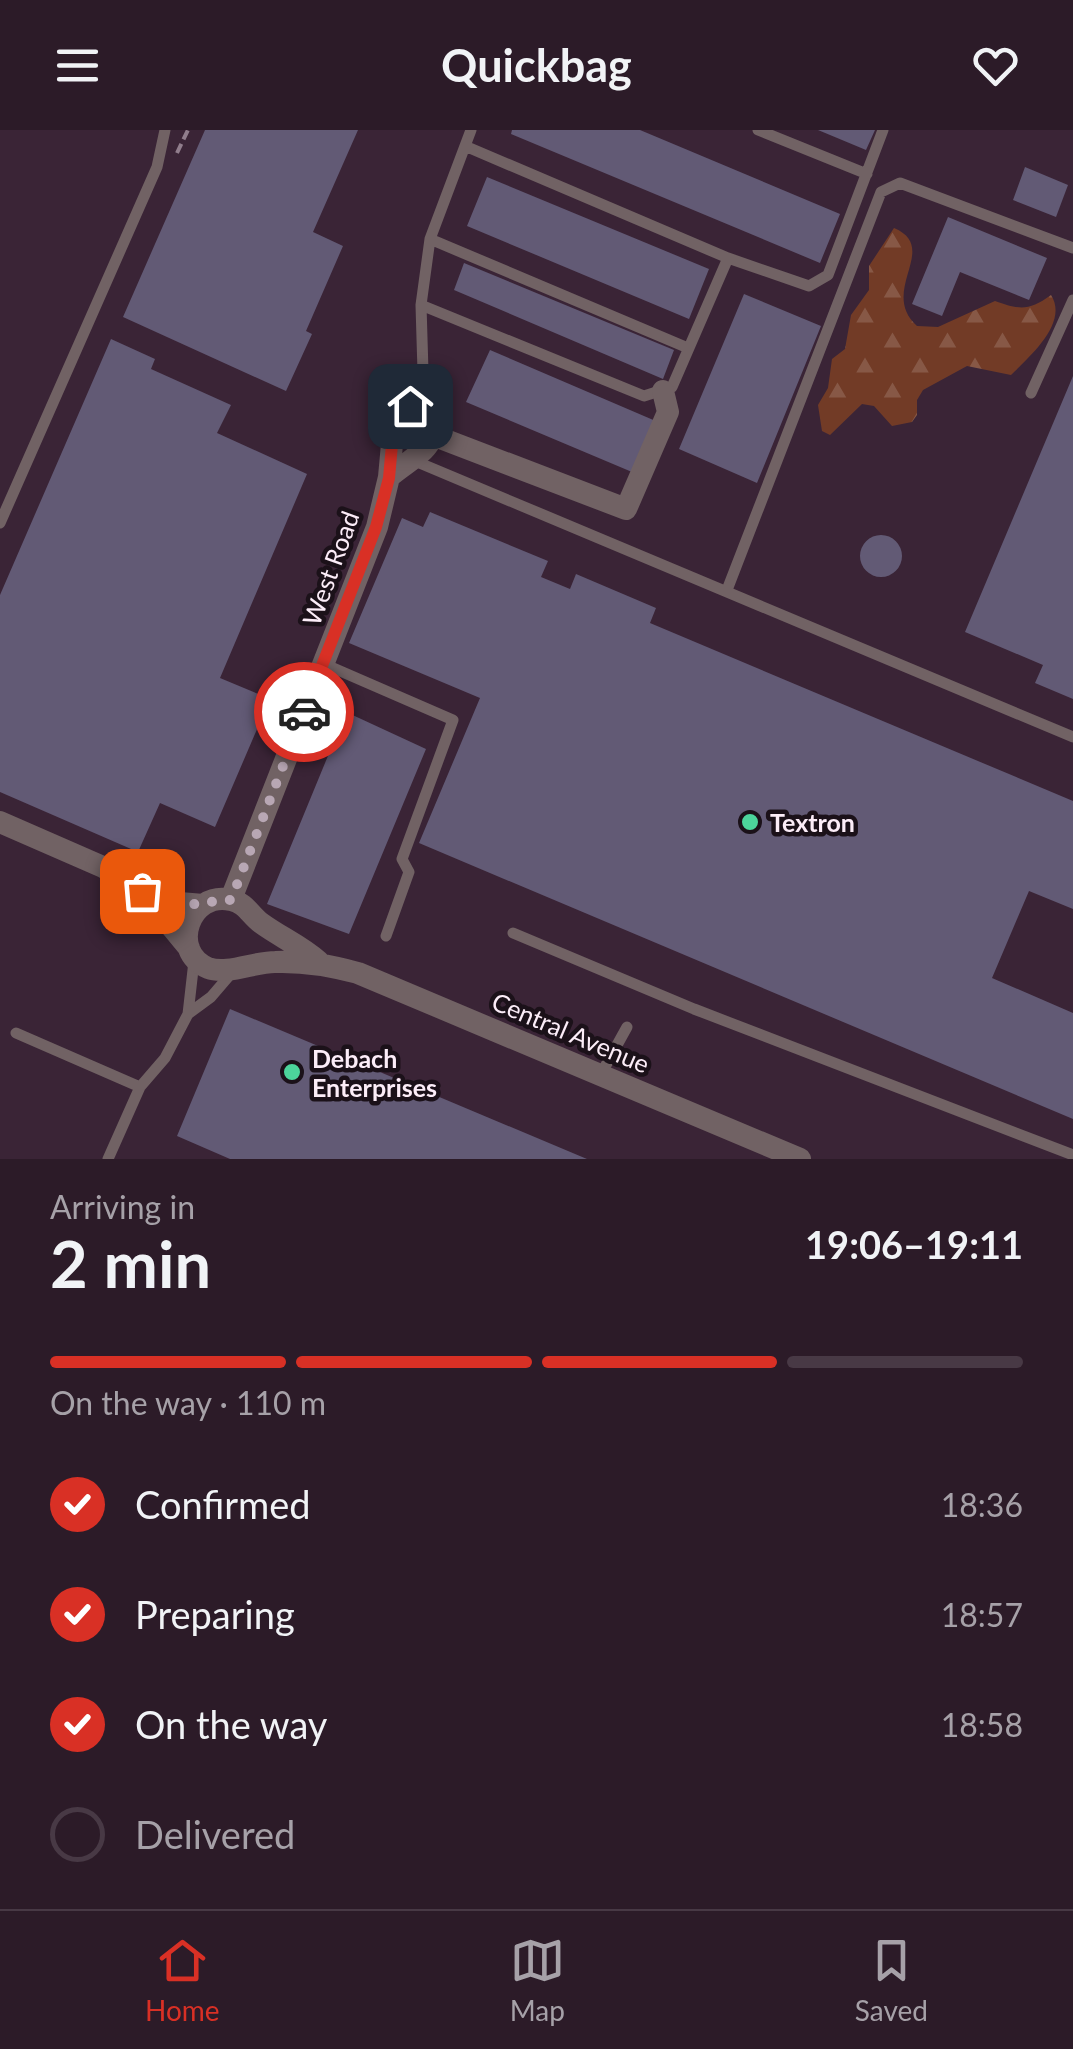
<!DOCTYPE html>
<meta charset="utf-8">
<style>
:root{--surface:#2c1b28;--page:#382834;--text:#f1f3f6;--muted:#a6a1a8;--line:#483945;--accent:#d93025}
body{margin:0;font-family:Lato,sans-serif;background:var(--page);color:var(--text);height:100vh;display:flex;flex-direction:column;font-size:38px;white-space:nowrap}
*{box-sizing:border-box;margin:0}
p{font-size:32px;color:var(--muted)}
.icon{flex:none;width:55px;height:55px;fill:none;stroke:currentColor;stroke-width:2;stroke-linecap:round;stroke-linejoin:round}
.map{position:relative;height:1029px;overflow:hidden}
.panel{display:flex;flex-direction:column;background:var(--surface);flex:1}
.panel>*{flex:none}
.pin{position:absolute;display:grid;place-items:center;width:85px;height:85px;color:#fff;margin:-42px;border-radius:20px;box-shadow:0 5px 15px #0006}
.courier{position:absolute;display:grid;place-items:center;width:100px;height:100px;margin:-50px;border:8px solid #d93025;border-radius:50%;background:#fff;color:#222;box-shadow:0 2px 12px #0007}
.headline em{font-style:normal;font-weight:700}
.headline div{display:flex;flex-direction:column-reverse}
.headline{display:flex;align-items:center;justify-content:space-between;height:170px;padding:0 50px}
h1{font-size:65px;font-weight:700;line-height:75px}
.bar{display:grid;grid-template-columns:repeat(4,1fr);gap:15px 10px;align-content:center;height:120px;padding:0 50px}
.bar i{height:12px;border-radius:8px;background:var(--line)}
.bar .active{background:var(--accent)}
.bar p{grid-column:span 4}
ol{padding:0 50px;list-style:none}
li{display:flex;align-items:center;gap:30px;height:110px}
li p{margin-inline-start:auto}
li .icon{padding:10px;border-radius:50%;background:var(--accent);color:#fff;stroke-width:4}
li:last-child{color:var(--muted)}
li i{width:55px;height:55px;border:5px solid var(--line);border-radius:50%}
header{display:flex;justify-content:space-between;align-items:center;height:130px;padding:0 50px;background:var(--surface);font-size:45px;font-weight:700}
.tab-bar{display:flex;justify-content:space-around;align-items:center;height:140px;border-top:2px solid var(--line);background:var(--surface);font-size:28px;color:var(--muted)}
.tab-bar a{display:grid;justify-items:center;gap:5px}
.tab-bar .active{color:var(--accent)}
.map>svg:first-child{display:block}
</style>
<header><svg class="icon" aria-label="menu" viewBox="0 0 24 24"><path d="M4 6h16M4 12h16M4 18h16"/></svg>Quickbag<svg class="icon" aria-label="heart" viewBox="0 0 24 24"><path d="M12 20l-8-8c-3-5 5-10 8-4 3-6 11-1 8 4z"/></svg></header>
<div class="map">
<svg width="1073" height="1029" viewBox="0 0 1073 1029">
<defs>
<pattern id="forest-firs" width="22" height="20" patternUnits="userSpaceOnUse" patternTransform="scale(2.5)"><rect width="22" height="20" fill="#723b26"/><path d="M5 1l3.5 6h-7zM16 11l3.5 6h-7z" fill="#875846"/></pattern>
</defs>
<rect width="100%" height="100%" fill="#3a2436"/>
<path fill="url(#forest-firs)" d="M 894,98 C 941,118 878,161 917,196 L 938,197 L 995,171 C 1020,180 1029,181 1051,165 C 1069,193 1029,227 1011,245 L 967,236 L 923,260 L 917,270 L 917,285 L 912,292 L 892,296 L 874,276 L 862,274 L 830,305 L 822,301 L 818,275 L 828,258 L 832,229 L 845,219 L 851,185 L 869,160 L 869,136 Z"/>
<path fill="#625a75" d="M 205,0 L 358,0 L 313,102 L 343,116 L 306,201 L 312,204 L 286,261 L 123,187 Z
M 512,0 L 640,0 L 840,84 L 820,133 L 511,4 Z
M 818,0 L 875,0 L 866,20 Z
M 1025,37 L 1068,55 L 1056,87 L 1013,70 Z
M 487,47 L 709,139 L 689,189 L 467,96 Z
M 948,87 L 1047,128 L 1029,170 L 960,142 L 942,186 L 912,174 Z
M 464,133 L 674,220 L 663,249 L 454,160 Z
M 744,164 L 821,196 L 757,353 L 679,319 Z
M 111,209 L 155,229 L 151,239 L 231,275 L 217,303 L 307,344 L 220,548 L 270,569 L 215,697 L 160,673 L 138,722 L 0,662 L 0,465 Z
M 490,220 L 658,292 L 632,342 L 466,272 Z
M 1073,246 L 1073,569 L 1035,553 L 1043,535 L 965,502 Z
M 430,382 L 548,431 L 541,447 L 570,459 L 576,444 L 656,478 L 650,493 L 1073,671 L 1073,779 L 1029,761 L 992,848 L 1073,883 L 1073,989 L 419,713 L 480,568 L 349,513 L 402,388 L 423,397 Z
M860 426a21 21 0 1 1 42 0a21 21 0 1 1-42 0Z
M 346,582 L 426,619 L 349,804 L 267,774 Z
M 230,879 L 587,1029 L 230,1029 L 177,1006 Z"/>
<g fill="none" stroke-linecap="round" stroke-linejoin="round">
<path stroke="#907d8c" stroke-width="4" stroke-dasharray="10 5" stroke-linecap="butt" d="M 177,23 L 188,0"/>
<path stroke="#716264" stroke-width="11" d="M 758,0 L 867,44
M 465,16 L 728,128 L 809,156 L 828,145 L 883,0
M 430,109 L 688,218
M 421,175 L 644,266 L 672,257 L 728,128
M 1031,263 L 1073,170
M 424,275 L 421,175 L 430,109 L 471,0
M 410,329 L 1073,607
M 0,393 L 157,37 L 165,0
M 727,460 L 881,62 L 900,53 L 1073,118
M 324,534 L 453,590 L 402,729 L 409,742 L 386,806
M 513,803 L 694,879 L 1073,1025
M 188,884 L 211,867 L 235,839
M 16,903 L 140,957
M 601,944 L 627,897
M 108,1029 L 140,957 L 165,928 L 188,884 L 194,831"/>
<path stroke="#716264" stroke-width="22" d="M 435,306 L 626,379 L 668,282 L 663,261
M 0,692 L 103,737 L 142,761 L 157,763 L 180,773 L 203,775
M 142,761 L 189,818
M 231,769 L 377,397 L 389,347 L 395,281 L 424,275 C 449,314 416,324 389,347
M 318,831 C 300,815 280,807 261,793 C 250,785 246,773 231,770 C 190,760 168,821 208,838 C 227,845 254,832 275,832 C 305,831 329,835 358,843 L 800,1029"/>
</g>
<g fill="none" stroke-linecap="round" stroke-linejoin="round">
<path stroke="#b8a7b4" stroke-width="10" stroke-dasharray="0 18" d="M 142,761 C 159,763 173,773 190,774 C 205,775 216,769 231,770 L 304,582"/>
<path stroke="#d93025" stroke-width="12" d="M 304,582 L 376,397 L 389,348 L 395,281 L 410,276"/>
</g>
<g fill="#4cd49b" stroke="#1b1119" stroke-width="4">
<circle cx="750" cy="692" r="10"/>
<circle cx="292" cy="942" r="10"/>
</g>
<g text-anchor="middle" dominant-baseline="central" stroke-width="9" stroke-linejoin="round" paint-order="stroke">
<g font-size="25" fill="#fcedf8" stroke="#1b1119">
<text transform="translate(330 438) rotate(-70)">West Road</text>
<text transform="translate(571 902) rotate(23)">Central Avenue</text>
</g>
<g font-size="25" font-weight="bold" fill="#fcedf8" stroke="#1b1119" text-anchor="start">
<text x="770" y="692">Textron</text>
<text x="312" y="928">Debach<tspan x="312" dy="29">Enterprises</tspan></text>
</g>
</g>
</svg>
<div class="pin" style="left:142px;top:761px;background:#ea580c"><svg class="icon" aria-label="bag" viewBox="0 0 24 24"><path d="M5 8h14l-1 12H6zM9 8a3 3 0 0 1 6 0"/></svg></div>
<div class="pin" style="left:410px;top:276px;background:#1f2937"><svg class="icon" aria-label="home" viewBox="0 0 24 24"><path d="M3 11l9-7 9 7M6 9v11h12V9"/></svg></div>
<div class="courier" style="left:304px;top:582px"><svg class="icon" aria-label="car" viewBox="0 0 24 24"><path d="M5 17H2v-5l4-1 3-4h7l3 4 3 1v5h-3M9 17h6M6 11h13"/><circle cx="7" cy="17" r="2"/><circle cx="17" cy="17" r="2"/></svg></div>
</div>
<section class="panel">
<div class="headline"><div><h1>2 min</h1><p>Arriving in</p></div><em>19:06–19:11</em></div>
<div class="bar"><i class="active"></i><i class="active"></i><i class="active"></i><i></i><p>On the way · 110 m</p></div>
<ol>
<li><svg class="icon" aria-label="check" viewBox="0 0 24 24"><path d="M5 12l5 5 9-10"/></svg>Confirmed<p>18:36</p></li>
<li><svg class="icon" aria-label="check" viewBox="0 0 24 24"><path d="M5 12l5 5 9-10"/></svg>Preparing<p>18:57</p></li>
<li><svg class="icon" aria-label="check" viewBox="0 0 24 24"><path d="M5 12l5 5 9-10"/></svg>On the way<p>18:58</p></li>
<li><i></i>Delivered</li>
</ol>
</section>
<nav class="tab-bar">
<a class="active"><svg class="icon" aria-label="home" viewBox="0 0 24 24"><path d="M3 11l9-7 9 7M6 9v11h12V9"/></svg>Home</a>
<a><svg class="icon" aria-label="map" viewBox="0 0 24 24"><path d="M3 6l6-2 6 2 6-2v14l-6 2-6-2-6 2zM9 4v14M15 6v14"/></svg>Map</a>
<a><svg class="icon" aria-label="saved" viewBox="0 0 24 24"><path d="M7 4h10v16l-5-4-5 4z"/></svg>Saved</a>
</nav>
